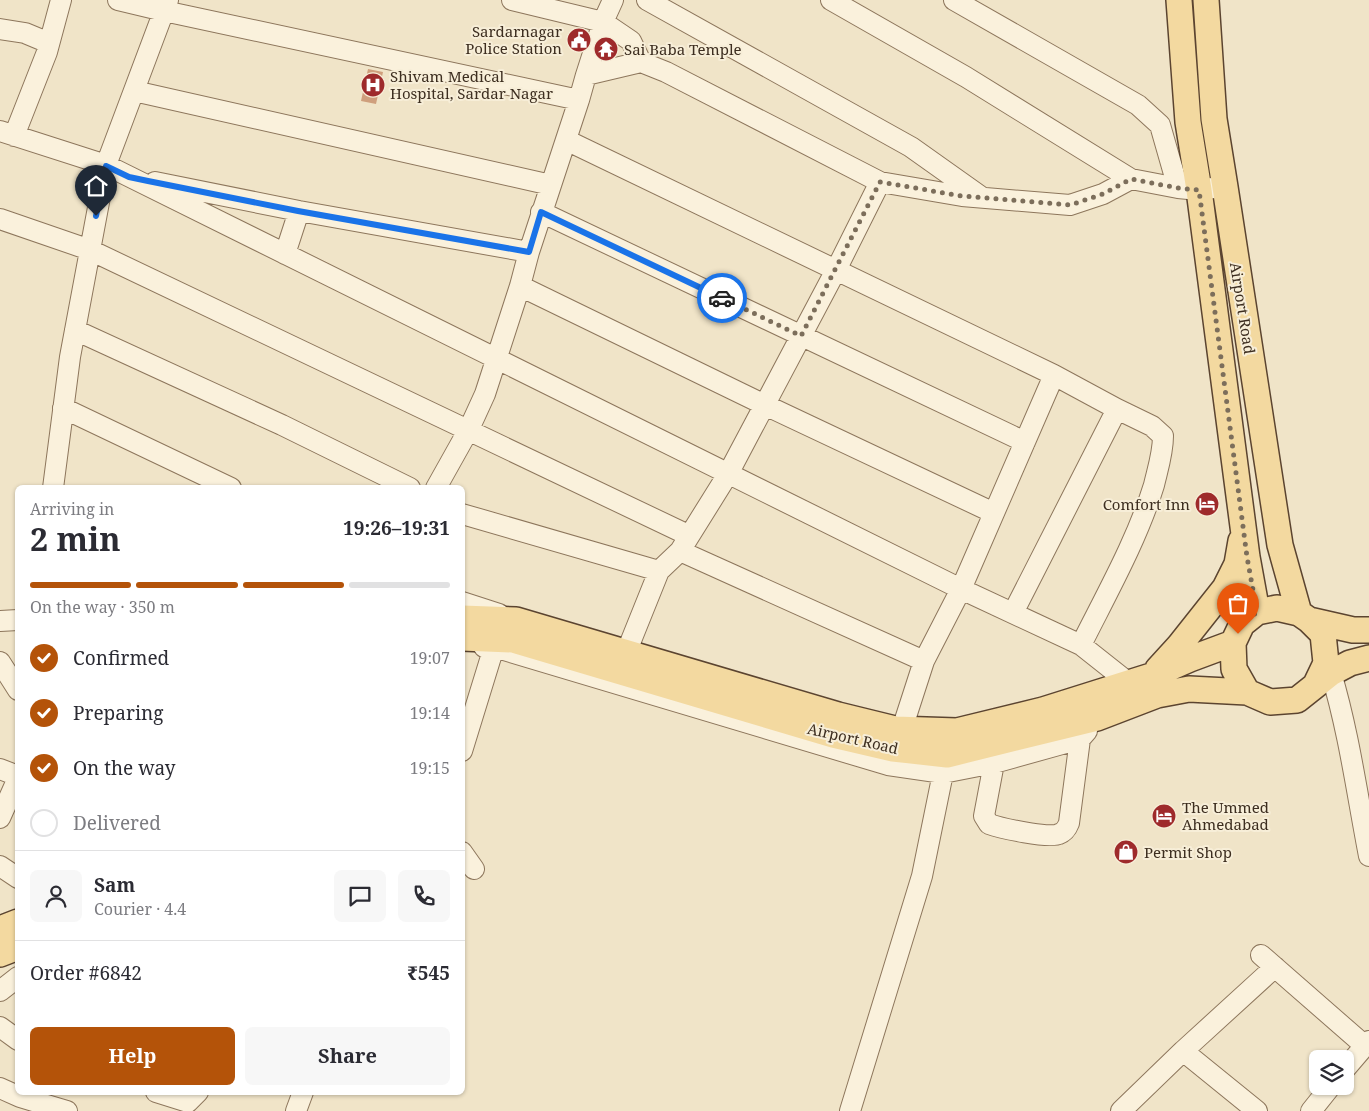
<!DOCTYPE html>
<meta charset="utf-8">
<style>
:root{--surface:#fff;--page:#f7f7f7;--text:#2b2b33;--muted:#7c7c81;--line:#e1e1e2;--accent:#b45309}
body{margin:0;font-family:"Noto Serif",serif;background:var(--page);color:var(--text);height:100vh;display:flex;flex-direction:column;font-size:19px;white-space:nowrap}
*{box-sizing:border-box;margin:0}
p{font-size:16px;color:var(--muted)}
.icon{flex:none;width:28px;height:28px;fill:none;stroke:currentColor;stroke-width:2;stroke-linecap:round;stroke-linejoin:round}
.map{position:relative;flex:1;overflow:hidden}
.drawer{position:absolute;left:15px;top:485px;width:450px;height:610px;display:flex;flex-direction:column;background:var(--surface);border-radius:8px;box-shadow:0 1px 4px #0004}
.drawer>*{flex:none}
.controls{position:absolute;left:1309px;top:1050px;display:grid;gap:10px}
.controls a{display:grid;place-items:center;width:45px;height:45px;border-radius:8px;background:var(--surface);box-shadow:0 1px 4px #0004;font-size:25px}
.pin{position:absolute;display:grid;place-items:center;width:42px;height:42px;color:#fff;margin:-51px -21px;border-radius:50% 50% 50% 0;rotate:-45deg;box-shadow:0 0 5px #0007}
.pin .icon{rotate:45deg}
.courier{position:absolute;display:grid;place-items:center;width:50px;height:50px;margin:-25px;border:4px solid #1a73e8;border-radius:50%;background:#fff;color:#222;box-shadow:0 1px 6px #0007}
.summary em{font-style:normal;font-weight:700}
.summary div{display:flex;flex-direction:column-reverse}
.summary{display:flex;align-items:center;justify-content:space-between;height:85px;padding:0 15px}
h1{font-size:32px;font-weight:700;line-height:38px}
.bar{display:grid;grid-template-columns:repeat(4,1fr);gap:8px 5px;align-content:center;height:60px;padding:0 15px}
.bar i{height:6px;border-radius:4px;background:var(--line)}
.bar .current{background:var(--accent)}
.bar p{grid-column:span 4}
.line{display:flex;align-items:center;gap:12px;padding:0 15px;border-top:1px solid var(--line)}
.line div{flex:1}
.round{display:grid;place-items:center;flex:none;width:52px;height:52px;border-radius:8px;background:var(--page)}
ol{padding:0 15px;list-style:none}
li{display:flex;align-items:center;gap:15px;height:55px}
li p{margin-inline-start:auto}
li .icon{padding:5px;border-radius:50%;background:var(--accent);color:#fff;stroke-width:4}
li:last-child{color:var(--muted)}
li i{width:28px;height:28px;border:2px solid var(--line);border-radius:50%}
.primary-button{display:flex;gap:10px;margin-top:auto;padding:10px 15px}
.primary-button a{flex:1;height:58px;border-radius:8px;background:var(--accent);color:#fff;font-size:20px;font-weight:700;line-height:58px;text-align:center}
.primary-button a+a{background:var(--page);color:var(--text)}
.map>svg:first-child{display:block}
</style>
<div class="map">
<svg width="1369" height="1111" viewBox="0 0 1369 1111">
<rect width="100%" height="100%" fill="#f0e4c8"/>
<path fill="#cf9f7d" d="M 605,37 L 617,43 L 608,61 L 597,56 Z
M 368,69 L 383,72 L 376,104 L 361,101 Z"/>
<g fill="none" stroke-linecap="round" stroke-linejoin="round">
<defs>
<path id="minor" d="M 118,0 L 164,11 L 579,100 L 586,75 L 641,62 L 666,72 L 880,182 L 962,196 L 1070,205 L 1103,194 L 1131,179 L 1178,188 L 1199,190 L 1213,188
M 512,0 L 603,22 L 631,41 L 641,62
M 647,0 L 911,147 L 980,196
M 831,0 L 966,77 L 1131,179
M 954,0 L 1138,105 L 1160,125 L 1178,188
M 0,29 L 25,33 L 49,43
M 586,75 L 603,22 L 613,0
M 134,91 L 551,185
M 0,131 L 106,165 L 961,589 L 1081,645 L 1129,683
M 14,136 L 47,52 L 61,0
M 566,140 L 1054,375 L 961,589 L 924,661 L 902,729
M 155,182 L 299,211 L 529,252
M 541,212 L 1025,442
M 0,219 L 90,250 L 688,535
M 285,254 L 299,211
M 520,286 L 765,405 L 994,513
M 75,330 L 282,425 L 410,488
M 1054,375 L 1117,409
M 63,408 L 231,488
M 53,488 L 70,357 L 106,165 L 168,0
M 436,488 L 469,429 L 485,394 L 520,286 L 529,252 L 579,100
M 462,514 L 659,571
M 680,551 L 924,661
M 462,602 L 499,614
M 1013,613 L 1117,409 L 1152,426 L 1163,436 C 1163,453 1158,468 1154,485 C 1137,540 1107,593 1081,645
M 0,621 L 18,620
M 484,647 L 494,647 L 888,765 L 943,773 L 994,763 L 1080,739
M 626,653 L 659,571 L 680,551 L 728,474 L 836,270 L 880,182
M 0,662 L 18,690
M 1331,673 C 1349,733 1357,794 1369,856
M 462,751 L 494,647
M 994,763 L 984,816 L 989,824 C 1000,828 1050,839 1059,834 C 1065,832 1067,828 1069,823 L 1080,739 L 1087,731
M 0,769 L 18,776
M 0,818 L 18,778
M 462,852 L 474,869
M 0,866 L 18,878
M 1261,955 L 1364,1045
M 0,991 L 18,977
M 0,1027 L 18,1040
M 1183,1051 L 1257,1111
M 1345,1069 L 1369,1041
M 0,1088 L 20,1097 L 67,1111
M 156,1092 L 188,1102 L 198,1092
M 296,1111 L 303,1092
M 850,1111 L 922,876 L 943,773
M 1121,1111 L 1183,1051 L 1275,967
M 1311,1111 L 1331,1086"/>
<path id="major" d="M 1179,0 L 1188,122 L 1199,190 L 1247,557 L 1257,612
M 1206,0 L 1214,119 L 1225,187 L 1280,545 L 1299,613
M 462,618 L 516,620 L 838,715 L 895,729 L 957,731 L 1043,710 L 1151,676 L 1190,659 L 1233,643
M 1309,620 L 1353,630 L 1369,630
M 462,638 L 513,640 L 833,735 L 893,749 L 947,755 L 1097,718 L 1157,695 L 1189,689 L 1247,692
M 1158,669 L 1179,646 L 1225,588 L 1237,564 L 1241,541
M 1316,684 L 1326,663 L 1323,634 L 1309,620 L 1299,613 L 1277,608 L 1257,612 L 1242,624 L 1233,643 L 1234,669 L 1247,692 L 1270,702 L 1297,700 L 1331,673 L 1350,663 L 1369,658
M 0,929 L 18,922
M 0,954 L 18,947"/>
</defs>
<use href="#minor" stroke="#8d765c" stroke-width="22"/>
<use href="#major" stroke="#5b4430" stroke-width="28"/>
<use href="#minor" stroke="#faf1dc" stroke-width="20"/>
<use href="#major" stroke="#f3d9a0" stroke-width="25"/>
</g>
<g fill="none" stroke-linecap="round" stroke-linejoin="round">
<path stroke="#7c6e5b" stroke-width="5" stroke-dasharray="0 9" d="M 722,298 L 801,336 L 880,182 L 962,196 L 1070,205 L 1103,194 L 1131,179 L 1178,188 L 1199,190 L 1247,557 L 1257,612 L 1242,624 L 1238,634"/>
<path stroke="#1a73e8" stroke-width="6" d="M 96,216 L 106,166 L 129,177 L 148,181 L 298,211 L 529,252 L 541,212 L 722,298"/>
</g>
<defs>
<symbol id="civic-disc" viewBox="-11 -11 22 22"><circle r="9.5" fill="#9e2a2b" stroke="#f7eed8"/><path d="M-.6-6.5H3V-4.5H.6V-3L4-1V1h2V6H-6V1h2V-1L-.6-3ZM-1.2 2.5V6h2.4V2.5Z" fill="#fff"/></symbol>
<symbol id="temple-disc" viewBox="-11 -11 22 22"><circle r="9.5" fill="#9e2a2b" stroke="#f7eed8"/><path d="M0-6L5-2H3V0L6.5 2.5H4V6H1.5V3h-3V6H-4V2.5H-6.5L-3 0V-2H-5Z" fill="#fff"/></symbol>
<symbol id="hospital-disc" viewBox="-11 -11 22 22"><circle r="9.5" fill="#9e2a2b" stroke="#f7eed8"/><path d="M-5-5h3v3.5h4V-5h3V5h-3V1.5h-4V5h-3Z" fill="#fff"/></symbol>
<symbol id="hotel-disc" viewBox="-11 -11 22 22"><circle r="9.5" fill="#9e2a2b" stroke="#f7eed8"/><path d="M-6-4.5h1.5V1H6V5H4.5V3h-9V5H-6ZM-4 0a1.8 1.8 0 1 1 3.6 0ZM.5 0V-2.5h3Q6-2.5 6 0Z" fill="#fff"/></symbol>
<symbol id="shop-disc" viewBox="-11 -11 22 22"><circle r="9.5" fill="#9e2a2b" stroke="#f7eed8"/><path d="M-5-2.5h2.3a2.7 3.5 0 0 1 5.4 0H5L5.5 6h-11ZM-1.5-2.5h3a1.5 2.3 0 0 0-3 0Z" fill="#fff"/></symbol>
</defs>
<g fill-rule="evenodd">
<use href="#civic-disc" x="565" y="26" width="28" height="28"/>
<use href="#temple-disc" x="592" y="35" width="28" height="28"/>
<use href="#hospital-disc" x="359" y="71" width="28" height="28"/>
<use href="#hotel-disc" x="1193" y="490" width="28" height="28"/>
<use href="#hotel-disc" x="1150" y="802" width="28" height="28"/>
<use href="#shop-disc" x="1112" y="838" width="28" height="28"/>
</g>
<g text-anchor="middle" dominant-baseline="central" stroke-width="4" stroke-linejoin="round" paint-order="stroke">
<g font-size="15" fill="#3d2e20" stroke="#f7eed8" text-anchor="start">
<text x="562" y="31" text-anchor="end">Sardarnagar<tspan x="562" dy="17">Police Station</tspan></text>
<text x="624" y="49">Sai Baba Temple</text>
<text x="390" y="76">Shivam Medical<tspan x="390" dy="17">Hospital, Sardar Nagar</tspan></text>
<text x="1190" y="504" text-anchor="end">Comfort Inn</text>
<text x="1182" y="807">The Ummed<tspan x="1182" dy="17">Ahmedabad</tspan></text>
<text x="1144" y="852">Permit Shop</text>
</g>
<g font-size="15" fill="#3d2e20" stroke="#f7eed8">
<text transform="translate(1243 308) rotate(81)">Airport Road</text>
<text transform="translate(853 738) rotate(13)">Airport Road</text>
</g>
</g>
</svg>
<div class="controls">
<a><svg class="icon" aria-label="layers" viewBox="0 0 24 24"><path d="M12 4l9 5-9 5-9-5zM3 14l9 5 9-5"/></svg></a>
</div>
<div class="pin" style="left:1238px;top:634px;background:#ea580c"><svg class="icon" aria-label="bag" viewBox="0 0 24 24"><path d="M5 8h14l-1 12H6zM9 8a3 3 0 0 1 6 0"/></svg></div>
<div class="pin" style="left:96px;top:216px;background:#1f2937"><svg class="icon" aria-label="home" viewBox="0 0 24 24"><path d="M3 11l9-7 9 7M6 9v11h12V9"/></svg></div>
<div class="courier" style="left:722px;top:298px"><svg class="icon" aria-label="car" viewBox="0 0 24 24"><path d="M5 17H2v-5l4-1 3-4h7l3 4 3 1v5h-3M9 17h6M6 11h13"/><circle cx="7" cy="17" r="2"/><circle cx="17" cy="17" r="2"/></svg></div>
<section class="drawer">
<div class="summary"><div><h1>2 min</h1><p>Arriving in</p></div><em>19:26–19:31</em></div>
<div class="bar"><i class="current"></i><i class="current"></i><i class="current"></i><i></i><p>On the way · 350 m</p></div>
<ol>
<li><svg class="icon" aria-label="check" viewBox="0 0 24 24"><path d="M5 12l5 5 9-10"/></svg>Confirmed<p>19:07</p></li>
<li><svg class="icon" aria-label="check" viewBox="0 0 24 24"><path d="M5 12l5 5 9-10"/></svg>Preparing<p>19:14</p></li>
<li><svg class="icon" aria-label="check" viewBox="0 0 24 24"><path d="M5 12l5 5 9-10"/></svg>On the way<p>19:15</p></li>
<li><i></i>Delivered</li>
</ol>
<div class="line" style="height:90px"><a class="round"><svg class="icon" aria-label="person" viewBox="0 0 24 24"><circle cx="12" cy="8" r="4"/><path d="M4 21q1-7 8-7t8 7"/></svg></a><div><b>Sam</b><p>Courier · 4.4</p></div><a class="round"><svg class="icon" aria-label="chat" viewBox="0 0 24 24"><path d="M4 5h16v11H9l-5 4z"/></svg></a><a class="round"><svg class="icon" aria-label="phone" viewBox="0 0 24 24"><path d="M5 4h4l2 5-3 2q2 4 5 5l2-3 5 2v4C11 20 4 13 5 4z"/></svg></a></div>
<div class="line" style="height:65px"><div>Order #6842</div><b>₹545</b></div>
<div class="primary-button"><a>Help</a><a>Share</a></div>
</section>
</div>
